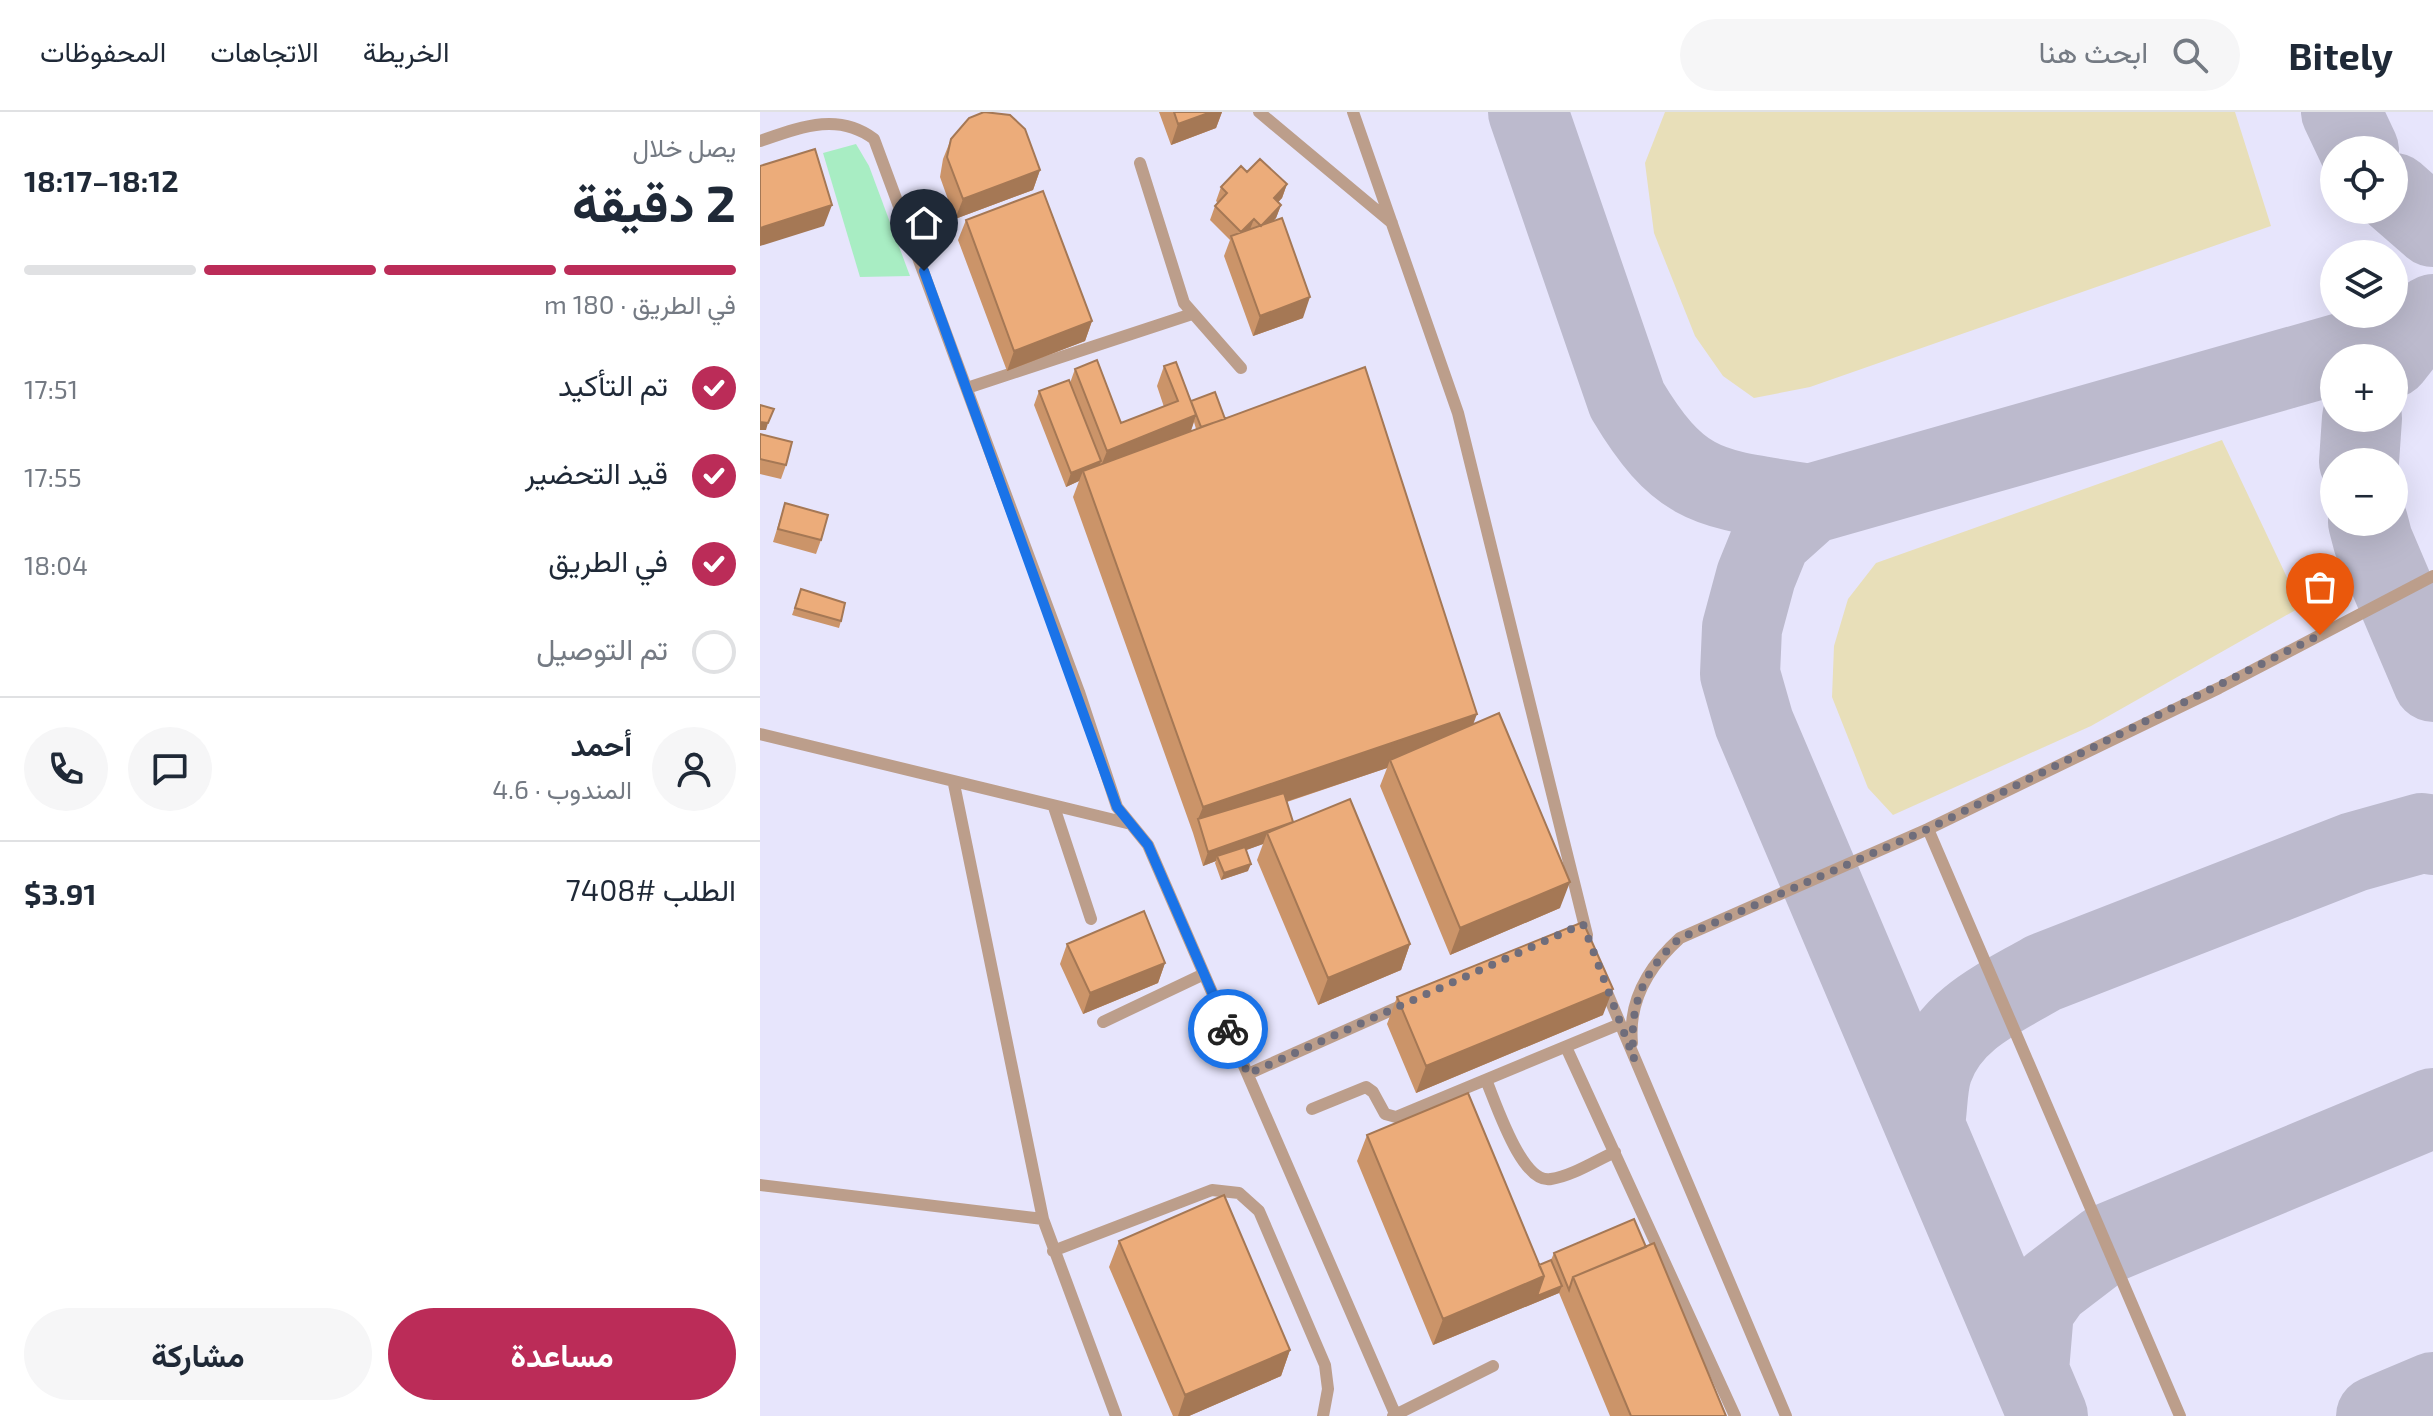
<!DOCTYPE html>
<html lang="ar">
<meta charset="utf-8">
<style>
:root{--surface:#fff;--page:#f6f6f7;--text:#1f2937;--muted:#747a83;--line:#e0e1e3;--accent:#bb2c58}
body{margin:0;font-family:"Exo 2",Vazirmatn,sans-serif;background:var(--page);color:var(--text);direction:rtl;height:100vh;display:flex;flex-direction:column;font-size:30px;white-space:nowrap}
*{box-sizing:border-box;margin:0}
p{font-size:26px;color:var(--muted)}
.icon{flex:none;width:44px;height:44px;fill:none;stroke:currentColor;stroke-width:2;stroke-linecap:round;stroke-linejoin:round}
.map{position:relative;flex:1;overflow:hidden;direction:ltr}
.panel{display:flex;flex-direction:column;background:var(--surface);width:760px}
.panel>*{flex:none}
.tools{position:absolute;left:1560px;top:24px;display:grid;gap:16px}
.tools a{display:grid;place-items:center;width:88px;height:88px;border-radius:50%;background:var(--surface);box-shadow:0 8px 32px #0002;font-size:40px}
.pin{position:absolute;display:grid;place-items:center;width:68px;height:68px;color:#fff;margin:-82px -34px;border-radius:50% 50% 50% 0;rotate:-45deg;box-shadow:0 0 8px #0007}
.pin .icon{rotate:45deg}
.courier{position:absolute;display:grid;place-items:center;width:80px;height:80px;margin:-40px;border:6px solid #1a73e8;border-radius:50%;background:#fff;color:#222;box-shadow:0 2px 10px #0007}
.overview em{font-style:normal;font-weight:700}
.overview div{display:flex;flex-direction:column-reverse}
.overview{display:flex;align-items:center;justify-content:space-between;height:136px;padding:0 24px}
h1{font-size:52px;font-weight:700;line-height:60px}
.bar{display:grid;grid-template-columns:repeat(4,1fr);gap:12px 8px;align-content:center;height:96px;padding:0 24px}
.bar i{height:10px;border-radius:6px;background:var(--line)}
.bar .current{background:var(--accent)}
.bar p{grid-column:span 4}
.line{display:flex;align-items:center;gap:20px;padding:0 24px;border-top:2px solid var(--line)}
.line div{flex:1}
.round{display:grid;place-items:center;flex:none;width:84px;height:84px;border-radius:42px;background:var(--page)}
ol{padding:0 24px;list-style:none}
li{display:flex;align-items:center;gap:24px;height:88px}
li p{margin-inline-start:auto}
li .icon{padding:8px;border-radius:50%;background:var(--accent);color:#fff;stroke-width:4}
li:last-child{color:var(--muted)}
li i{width:44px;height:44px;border:4px solid var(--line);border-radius:50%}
.action{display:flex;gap:16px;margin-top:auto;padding:16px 24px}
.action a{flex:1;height:92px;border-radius:48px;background:var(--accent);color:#fff;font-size:32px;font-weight:700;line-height:92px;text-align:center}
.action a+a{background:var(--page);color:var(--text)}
header{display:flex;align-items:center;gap:48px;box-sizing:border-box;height:112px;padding:0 40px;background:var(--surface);border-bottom:2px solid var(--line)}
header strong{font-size:38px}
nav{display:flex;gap:44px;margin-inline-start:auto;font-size:28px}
.search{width:560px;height:72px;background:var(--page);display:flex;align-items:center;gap:20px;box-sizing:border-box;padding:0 28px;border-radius:44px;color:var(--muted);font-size:30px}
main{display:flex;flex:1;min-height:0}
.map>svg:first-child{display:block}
</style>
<header>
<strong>Bitely</strong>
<div class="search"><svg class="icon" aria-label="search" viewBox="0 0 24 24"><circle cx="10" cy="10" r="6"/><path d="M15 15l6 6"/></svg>ابحث هنا</div>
<nav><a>الخريطة</a><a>الاتجاهات</a><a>المحفوظات</a></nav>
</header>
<main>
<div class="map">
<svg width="1673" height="1304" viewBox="0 0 1673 1304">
<rect width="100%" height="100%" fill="#e7e5fc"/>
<path fill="#a8edc3" d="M 96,32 L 109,54 L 150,164 L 100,165 L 63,41 Z"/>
<path fill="#e8dfb9" d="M 905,0 L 1475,0 L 1511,114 L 1050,275 L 994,286 L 963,264 L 935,224 L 894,121 L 885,51 Z
M 1462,328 L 1541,495 L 1331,614 L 1133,703 L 1108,676 L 1072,585 L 1074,534 L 1088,487 L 1116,451 Z"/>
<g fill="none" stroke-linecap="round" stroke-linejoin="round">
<path stroke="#bcbacd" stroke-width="80" d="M 768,0 L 867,288 C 922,380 952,376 1050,392 L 1613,232
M 1581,0 L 1599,38
M 1634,81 L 1673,115
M 1631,246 L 1657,213 L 1673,202
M 1599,350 L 1602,306
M 1050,392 L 1011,427 L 996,464 L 982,516 L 980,562 L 994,611 L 1288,1304
M 1608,410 L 1613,429 L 1673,570
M 1165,1012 C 1168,995 1167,974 1173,957 C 1190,907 1240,886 1283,861 L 1594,740 L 1662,721 L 1673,723
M 1269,1258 L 1274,1198 L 1291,1174 L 1346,1132 L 1673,996
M 1616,1304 L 1673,1280"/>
<path stroke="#bc9e8b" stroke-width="12" d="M 499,0 L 632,111
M 593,0 L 698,301 L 827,823
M 0,29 C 41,15 78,0 114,27 L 319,580 L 357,695 L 388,733 L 636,1304
M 380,51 L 424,191 L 481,256
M 207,276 L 432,202
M 0,622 L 367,711
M 194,672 L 283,1107 L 356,1304
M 294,695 L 331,807
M 1168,717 L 1420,1304
M 843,871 L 1026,1304
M 343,910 L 444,862
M 872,931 C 868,888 889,854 920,826 L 1168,717 L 1459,576 L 1673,464
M 806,935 L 975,1304
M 488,962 L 645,892
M 726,968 C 736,991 762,1073 791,1067 C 812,1064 835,1049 855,1040
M 552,997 L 606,975 L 613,980 L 625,1002 L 636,1005 L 860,912
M 0,1073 L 283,1107
M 293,1139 L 452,1078 L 479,1081 L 499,1099 L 565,1253 L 568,1277 L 563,1304
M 633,1304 L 733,1254"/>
</g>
<path fill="#cb9469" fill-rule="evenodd" d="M 399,0 L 462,0 L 456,16 L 411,33 Z
M 191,27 L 280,58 L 273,78 L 195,107 L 180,65 L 183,47 Z
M 487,60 L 527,72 L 522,86 L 518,90 L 521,93 L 516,106 L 513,109 L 543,206 L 493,224 L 464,144 L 470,128 L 450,108 L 455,94 L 458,91 L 456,89 L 461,75 Z
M 206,108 L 332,209 L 325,229 L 247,259 L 198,128 Z
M 404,254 L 431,290 L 465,306 L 713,612 L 800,796 L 690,843 L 620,674 L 627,656 L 527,690 L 533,710 L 650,832 L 641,858 L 558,893 L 497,748 L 503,732 L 486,738 L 488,759 L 461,768 L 455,751 L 456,749 L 443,754 L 433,721 L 313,385 L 319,369 L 306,375 L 274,293 L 279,279 L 310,271 L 315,257 L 361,311 L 404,295 L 397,274 ZM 434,310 L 436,317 L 431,319 Z
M 0,322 L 26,353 L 21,367 L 0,362 Z
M 25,391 L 61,428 L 56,442 L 13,430 Z
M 41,477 L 81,509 L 79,516 L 32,503 Z
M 307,832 L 405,851 L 398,871 L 323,902 L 300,852 Z
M 637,885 L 843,903 L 656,981 L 627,912 Z
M 607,1023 L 779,1153 L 791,1148 L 794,1141 L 886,1135 L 966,1304 L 850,1304 L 799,1181 L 673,1233 L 597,1049 Z
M 359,1129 L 530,1238 L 521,1264 L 429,1304 L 413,1304 L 349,1155 Z"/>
<path fill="#a57855" d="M 451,0 L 462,0 L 456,16 L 411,33 L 418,12 Z
M 280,58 L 273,78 L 195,107 L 203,87 Z
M 527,72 L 522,86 L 509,100 L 514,86 Z
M 72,93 L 64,114 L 0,134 L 0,116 Z
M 521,93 L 516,106 L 496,127 L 501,114 Z
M 494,107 L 489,120 L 476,133 L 481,120 Z
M 550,185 L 543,206 L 493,224 L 500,204 Z
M 332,209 L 325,229 L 247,259 L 254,239 Z
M 436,303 L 429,324 L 339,359 L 347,339 Z
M 0,310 L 8,311 L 6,318 L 0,318 Z
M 341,349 L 336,363 L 323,359 L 319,369 L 306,375 L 311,361 Z
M 717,602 L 707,629 L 630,648 L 627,656 L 441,718 L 438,707 L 443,695 Z
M 533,710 L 528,723 L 507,721 L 503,732 L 459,748 L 457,744 L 456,749 L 443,754 L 448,740 Z
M 491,752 L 488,759 L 461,768 L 464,761 Z
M 810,770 L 800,796 L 690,843 L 700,816 Z
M 650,832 L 641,858 L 558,893 L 568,866 Z
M 405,851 L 398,871 L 323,902 L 330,881 Z
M 853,877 L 843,903 L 656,981 L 666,954 Z
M 784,1164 L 802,1174 L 799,1181 L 673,1233 L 683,1207 Z
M 530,1238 L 521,1264 L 429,1304 L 418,1304 L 425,1283 Z"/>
<path fill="#ecac7a" stroke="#a57855" stroke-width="2" d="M 224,0 L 250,3 L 265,17 L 280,58 L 203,87 L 187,45 L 191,27 L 209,6 Z
M 414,0 L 451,0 L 418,12 Z
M 55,37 L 72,93 L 0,116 L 0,54 Z
M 500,47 L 527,72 L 514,86 L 521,93 L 501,114 L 494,107 L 481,120 L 455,94 L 467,81 L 461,75 L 481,54 L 487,60 Z
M 283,79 L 332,209 L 254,239 L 206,108 Z
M 522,106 L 550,185 L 500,204 L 471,124 Z
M 337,248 L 361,311 L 418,289 L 404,254 L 416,250 L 436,303 L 347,339 L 315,257 Z
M 605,255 L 717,602 L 443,695 L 323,359 Z
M 309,268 L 341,349 L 311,361 L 279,279 Z
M 455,280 L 465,307 L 441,315 L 431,289 Z
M 0,293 L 14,297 L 8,311 L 0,310 Z
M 0,322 L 32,330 L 26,353 L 0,347 Z
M 25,391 L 68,403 L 61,428 L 18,417 Z
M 41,477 L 85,491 L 81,509 L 35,496 Z
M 739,601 L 810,770 L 700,816 L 630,648 Z
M 524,681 L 533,710 L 448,740 L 438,707 Z
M 590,687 L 650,832 L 568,866 L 507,721 Z
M 485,735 L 491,752 L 464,761 L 457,744 Z
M 384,799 L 405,851 L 330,881 L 307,832 Z
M 823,810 L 853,877 L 666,954 L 637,885 Z
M 708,981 L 784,1164 L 683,1207 L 607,1023 Z
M 464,1083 L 530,1238 L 425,1283 L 359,1129 Z
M 874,1107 L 886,1135 L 813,1165 L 809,1178 L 794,1141 Z
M 894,1131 L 966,1304 L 871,1304 L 813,1165 Z
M 791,1148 L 802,1174 L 777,1184 L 784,1164 L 779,1153 Z"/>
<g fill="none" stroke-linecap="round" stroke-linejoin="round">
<path stroke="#6f6d7b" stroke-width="8" stroke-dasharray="0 14.4" d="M 468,917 L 488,962 L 823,812 L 874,947 C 868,896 882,860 920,826 L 1168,717 L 1560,523"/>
<path stroke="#1a73e8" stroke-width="10" d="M 164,159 L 357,695 L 388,733 L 468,917"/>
</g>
</svg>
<div class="tools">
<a><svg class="icon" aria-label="locate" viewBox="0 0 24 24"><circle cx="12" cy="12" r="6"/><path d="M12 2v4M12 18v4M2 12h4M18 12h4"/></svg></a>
<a><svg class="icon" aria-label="layers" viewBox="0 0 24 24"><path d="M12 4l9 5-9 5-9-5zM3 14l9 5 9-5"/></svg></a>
<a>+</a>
<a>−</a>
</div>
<div class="pin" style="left:1560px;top:523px;background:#ea580c"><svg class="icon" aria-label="bag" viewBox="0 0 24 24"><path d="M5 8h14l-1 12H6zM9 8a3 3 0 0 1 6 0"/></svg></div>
<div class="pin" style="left:164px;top:159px;background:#1f2937"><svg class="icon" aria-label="home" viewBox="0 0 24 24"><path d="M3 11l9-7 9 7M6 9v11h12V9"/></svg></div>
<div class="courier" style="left:468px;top:917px"><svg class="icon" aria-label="bike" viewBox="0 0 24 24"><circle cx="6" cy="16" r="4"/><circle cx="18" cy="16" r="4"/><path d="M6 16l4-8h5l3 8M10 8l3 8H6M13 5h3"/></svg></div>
</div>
<section class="panel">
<div class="overview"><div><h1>2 دقيقة</h1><p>يصل خلال</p></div><em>18:12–18:17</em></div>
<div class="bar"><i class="current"></i><i class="current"></i><i class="current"></i><i></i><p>في الطريق · 180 m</p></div>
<ol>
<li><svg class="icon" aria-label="check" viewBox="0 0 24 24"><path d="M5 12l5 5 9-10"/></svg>تم التأكيد<p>17:51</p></li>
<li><svg class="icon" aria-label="check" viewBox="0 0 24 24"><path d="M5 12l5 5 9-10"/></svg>قيد التحضير<p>17:55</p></li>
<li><svg class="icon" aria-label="check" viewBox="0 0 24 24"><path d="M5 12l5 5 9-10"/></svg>في الطريق<p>18:04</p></li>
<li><i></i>تم التوصيل</li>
</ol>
<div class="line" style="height:144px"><a class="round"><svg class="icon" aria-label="person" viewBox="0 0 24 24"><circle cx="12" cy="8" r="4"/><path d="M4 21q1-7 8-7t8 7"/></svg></a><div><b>أحمد</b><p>المندوب · 4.6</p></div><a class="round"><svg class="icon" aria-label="chat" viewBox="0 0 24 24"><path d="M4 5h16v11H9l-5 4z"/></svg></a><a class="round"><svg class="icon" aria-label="phone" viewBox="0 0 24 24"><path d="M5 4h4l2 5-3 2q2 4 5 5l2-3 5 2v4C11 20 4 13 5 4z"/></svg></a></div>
<div class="line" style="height:104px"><div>الطلب #7408</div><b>$3.91</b></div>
<div class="action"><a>مساعدة</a><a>مشاركة</a></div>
</section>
</main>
